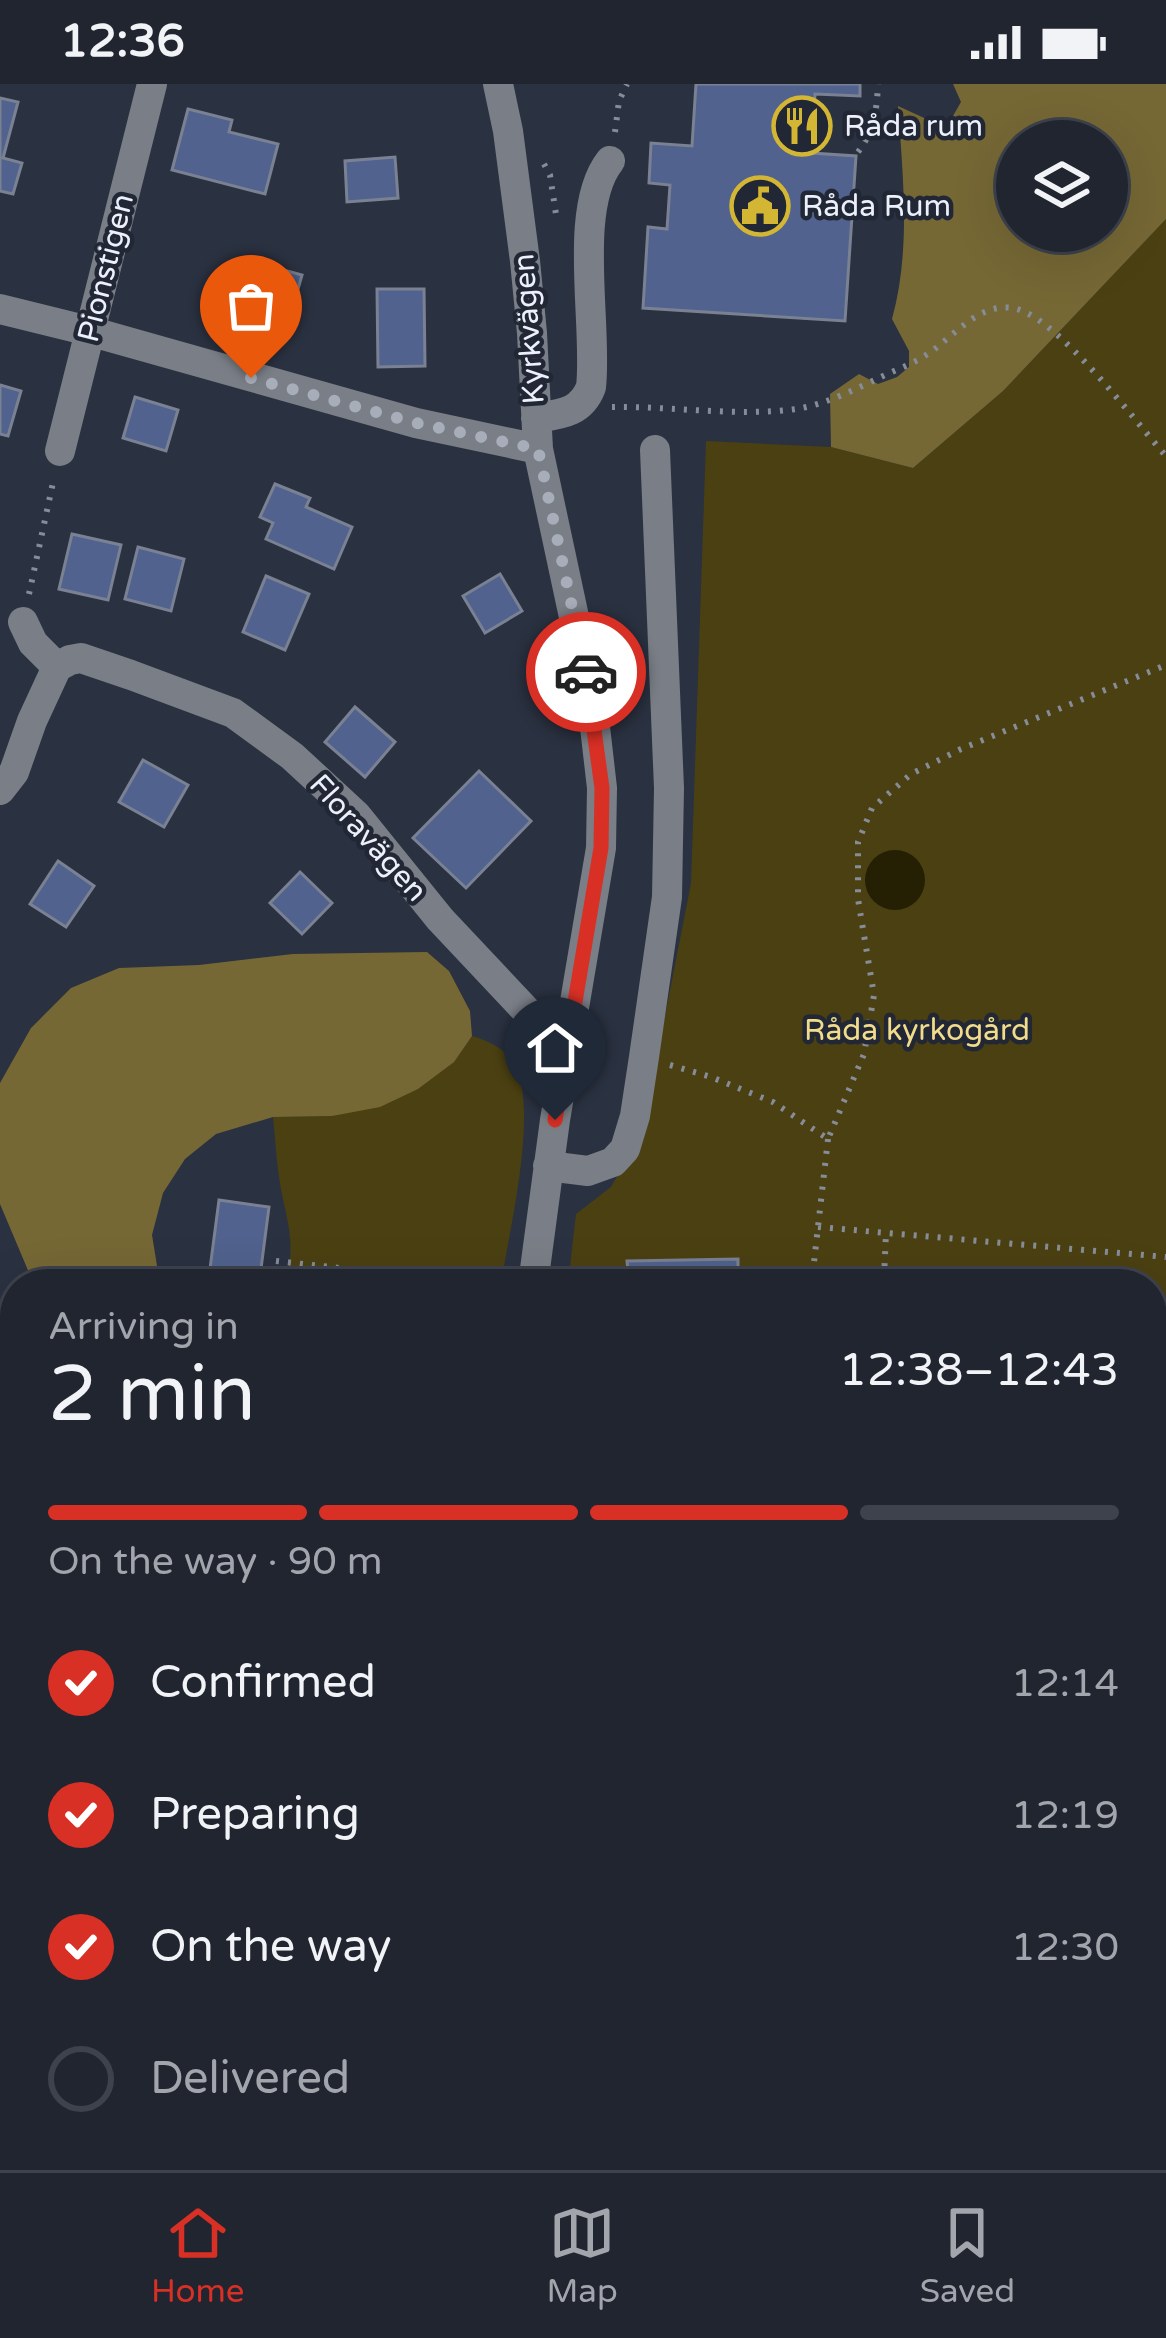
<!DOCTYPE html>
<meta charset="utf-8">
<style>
:root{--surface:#202530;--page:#282d38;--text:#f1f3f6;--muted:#a2a5ab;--line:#3d424c;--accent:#d93025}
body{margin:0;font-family:"Varela Round",sans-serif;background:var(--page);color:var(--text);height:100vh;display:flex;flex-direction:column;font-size:45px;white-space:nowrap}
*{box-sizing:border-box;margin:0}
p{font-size:39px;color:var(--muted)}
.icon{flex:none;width:66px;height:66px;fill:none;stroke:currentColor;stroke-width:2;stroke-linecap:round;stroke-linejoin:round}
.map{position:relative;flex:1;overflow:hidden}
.panel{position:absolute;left:0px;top:1185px;width:1167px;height:903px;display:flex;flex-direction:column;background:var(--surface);border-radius:48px 48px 0 0;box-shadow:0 12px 48px #0002,0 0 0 3px var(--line)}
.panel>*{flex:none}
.fabs{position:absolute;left:996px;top:36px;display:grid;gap:24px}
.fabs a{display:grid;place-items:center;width:132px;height:132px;border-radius:50%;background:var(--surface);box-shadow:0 12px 48px #0002,0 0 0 3px var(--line);font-size:60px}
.pin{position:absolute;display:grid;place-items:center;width:102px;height:102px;color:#fff;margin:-123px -51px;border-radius:50% 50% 50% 0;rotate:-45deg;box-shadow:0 0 12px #0007}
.pin .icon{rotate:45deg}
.courier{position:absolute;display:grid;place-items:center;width:120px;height:120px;margin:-60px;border:9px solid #d93025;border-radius:50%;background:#fff;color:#222;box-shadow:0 3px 15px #0007}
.summary em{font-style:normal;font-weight:600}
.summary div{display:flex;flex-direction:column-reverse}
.summary{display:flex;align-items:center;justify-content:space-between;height:204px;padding:0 48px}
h1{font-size:78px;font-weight:600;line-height:90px}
.bar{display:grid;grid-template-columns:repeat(4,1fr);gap:18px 12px;align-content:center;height:144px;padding:0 48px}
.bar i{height:15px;border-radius:9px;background:var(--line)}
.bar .selected{background:var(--accent)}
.bar p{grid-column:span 4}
ol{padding:0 48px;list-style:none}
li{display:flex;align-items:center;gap:36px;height:132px}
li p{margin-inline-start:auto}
li .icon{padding:12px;border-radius:50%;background:var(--accent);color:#fff;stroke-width:4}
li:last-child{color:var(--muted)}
li i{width:66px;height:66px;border:6px solid var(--line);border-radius:50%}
.status{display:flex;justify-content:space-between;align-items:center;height:84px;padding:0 60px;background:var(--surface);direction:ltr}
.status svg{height:33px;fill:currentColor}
.dock{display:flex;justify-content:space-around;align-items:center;height:168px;border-top:3px solid var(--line);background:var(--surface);font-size:33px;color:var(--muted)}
.dock a{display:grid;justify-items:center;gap:6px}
.dock .selected{color:var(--accent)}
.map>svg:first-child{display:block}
</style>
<div class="status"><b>12:36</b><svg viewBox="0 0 49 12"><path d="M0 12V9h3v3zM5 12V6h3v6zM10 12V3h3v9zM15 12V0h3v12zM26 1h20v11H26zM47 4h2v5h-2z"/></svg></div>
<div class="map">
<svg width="1166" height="2086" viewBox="0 0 1166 2086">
<rect width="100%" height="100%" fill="#2a3140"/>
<path fill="#4b4012" d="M 1166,135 L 1166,1895 L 1152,1897 L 1152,1200 L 568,1200 L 576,1130 L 611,1103 L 642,1050 L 691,799 L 706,357 L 831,363 L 913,384 L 1003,307 Z
M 472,952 C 491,958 507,965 516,984 C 538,1031 509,1147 501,1200 L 285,1200 C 298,1157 285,1134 279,1093 C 276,1073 275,1053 273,1033 L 332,1032 L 418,1005 L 453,978 Z"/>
<path fill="#766835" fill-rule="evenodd" d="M 953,0 L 1166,0 L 1166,135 L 1003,307 L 913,384 L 831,363 L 830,310 L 859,290 L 878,300 L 897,293 L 909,283 L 909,267 L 892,235 C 911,166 903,94 898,22 L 946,44 L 961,18 ZM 1107,57 L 1107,147 L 1017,147 L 1017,57 Z
M 427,868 L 449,887 L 470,927 L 472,952 L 454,978 L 418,1005 L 380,1023 L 332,1032 L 273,1033 L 216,1050 L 185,1075 L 163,1109 L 152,1151 L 160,1200 L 31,1200 L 30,1191 L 0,1120 L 0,999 L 31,944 L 71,904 L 119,884 L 199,881 L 293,870 Z
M 1166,1926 L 1166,2086 L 1095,2086 L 1090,2073 L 1152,2073 L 1152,1927 Z
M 135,2073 L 483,2073 L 543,2086 L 135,2086 Z"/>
<path fill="#251f04" d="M865 796a30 30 0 1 1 60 0a30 30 0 1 1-60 0Z"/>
<path fill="#50628d" stroke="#798193" stroke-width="3" d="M 696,0 L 860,0 L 860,12 L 815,10 L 812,69 L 856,72 L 845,237 L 643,224 L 648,143 L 667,145 L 670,101 L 649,99 L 651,59 L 692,62 Z
M 0,14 L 18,18 L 3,74 L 22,79 L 13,110 L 0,107 Z
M 188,25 L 232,36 L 229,48 L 278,60 L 265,110 L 172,86 Z
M 395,73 L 398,114 L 347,118 L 345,77 Z
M 262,180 L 302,191 L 286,248 L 247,238 Z
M 377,205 L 424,205 L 425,282 L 378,283 Z
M 0,301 L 21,307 L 8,352 L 0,350 Z
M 135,313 L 178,326 L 166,367 L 123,354 Z
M 275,400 L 310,414 L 306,423 L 352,443 L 334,485 L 266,455 L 273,439 L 260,433 Z
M 72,450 L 121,461 L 108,516 L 59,505 Z
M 138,463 L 184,475 L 171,527 L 125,515 Z
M 500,490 L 522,527 L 485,549 L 463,512 Z
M 266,492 L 309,510 L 285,566 L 243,548 Z
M 355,623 L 395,658 L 365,693 L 325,658 Z
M 143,676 L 188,701 L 164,743 L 119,718 Z
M 479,687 L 531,737 L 466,804 L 413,754 Z
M 58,777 L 94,802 L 66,843 L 30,820 Z
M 300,788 L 332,819 L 302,850 L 270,819 Z
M 219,1116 L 269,1123 L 259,1200 L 208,1200 Z
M 738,1175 L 738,1200 L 590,1200 L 590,1189 L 628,1188 L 627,1177 Z
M 0,1917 L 15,1917 L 15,1969 L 0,1968 Z
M 683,2073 L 756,2073 L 754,2086 L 681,2086 Z"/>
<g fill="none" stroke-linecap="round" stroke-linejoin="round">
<path stroke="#868c98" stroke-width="6" stroke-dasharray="3 9" stroke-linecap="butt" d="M 615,48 L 619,17 L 627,0
M 858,68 C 874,48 877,25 878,0
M 544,80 L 550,91 L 557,137
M 612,323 C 671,322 738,333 796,325 C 824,321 856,305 881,293 C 895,286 910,281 923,273 C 952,256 979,215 1017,225 C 1060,237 1134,336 1166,372
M 29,510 L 54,394
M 670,981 L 711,993 L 773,1018 L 828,1055 L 864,970 L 874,911 L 858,815 L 858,758 L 872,724 L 911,690 L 961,665 L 1166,581
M 828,1055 L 813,1187 L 946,1200
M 818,1143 L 1166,1173
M 276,1177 L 484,1200
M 884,1194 L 886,1149
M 1152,1220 L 1166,1222
M 1152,1423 L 1162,1382 L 1166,1341
M 1152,1467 L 1166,1468
M 1152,1920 L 1166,1919
M 49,2086 L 51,2073"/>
<path stroke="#7a7e86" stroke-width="30" d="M 498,0 L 508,47 L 525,177 L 532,249 L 538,365 L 592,617 L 602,704 L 601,764 L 555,1036 L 533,1200
M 0,225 L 89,247 L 416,339 L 538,365
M 536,334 C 561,330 581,329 591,303 C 598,242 572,125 610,77
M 60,367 L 152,0
M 23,538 L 33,559 L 57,583
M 0,706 L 14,688 L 32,637 L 57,583 L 70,576 L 81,574 L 131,591 L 233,629 L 292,672 L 356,731 L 440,835 L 567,970
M 548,1082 L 588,1087 L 613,1078 L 625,1065 L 635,1032 L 644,973 L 667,813 L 669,704 L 655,366
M 0,1326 L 15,1327
M 0,1678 L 15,1681
M 0,1840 L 15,1842
M 810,2073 L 812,2086"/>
</g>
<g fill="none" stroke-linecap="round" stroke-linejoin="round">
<path stroke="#a7adb9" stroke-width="12" stroke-dasharray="0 21.6" d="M 251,294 L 416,339 L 538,365 L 586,588"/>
<path stroke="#d93025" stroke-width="15" d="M 555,1036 L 601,764 L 602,704 L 586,588"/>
</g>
<defs>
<symbol id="restaurant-ring" viewBox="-11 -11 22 22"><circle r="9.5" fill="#212735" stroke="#d4b635" stroke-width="1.5"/><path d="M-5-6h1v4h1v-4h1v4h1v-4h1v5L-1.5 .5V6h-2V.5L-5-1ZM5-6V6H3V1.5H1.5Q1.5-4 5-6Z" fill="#d4b635"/></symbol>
<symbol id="civic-ring" viewBox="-11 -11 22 22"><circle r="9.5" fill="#212735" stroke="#d4b635" stroke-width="1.5"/><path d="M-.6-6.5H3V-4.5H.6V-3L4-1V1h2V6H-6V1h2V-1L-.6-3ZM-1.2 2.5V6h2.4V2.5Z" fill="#d4b635"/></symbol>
</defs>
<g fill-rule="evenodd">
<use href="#restaurant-ring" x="769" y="9" width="66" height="66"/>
<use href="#civic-ring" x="727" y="89" width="66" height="66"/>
</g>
<g text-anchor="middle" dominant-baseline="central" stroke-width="9" stroke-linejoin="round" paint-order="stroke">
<g font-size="30" fill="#ebf0fa" stroke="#212735" text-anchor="start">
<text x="844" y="42">Råda rum</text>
<text x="802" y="122">Råda Rum</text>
</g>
<g font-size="30" fill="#ebf0fa" stroke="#212735">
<text transform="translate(106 184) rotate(-76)">Pionstigen</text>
<text transform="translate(529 245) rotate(-94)">Kyrkvägen</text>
<text transform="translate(368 754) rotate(48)">Floravägen</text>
</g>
<g font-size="30" fill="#f1dc8c" stroke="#212735">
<text x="917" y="946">Råda kyrkogård</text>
</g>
</g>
</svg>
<div class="fabs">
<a><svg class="icon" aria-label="layers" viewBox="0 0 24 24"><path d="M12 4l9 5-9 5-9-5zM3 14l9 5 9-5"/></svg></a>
</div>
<div class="pin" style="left:251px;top:294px;background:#ea580c"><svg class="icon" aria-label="bag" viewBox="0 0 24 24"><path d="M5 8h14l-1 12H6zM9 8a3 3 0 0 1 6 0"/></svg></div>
<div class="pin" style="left:555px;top:1036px;background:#1f2937"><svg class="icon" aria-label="home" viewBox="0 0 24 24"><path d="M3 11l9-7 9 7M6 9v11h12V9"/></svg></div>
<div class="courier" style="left:586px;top:588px"><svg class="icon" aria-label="car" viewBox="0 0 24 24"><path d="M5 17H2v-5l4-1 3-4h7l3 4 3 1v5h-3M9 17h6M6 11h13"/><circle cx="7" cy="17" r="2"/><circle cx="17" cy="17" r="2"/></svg></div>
<section class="panel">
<div class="summary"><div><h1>2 min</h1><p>Arriving in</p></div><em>12:38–12:43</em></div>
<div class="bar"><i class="selected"></i><i class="selected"></i><i class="selected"></i><i></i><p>On the way · 90 m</p></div>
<ol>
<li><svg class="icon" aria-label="check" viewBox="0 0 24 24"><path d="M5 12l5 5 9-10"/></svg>Confirmed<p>12:14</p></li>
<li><svg class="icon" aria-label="check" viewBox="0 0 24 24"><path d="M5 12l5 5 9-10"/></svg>Preparing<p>12:19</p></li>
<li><svg class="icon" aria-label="check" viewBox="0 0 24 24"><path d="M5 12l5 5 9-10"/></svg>On the way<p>12:30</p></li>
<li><i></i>Delivered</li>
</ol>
</section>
</div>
<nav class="dock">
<a class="selected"><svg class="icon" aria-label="home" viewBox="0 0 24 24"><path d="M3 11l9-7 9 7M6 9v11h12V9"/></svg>Home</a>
<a><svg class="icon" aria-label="map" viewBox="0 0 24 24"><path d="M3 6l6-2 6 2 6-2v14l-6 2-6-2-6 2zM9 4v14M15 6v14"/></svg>Map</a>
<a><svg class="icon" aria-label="saved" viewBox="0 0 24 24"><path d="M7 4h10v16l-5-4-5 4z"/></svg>Saved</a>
</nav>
